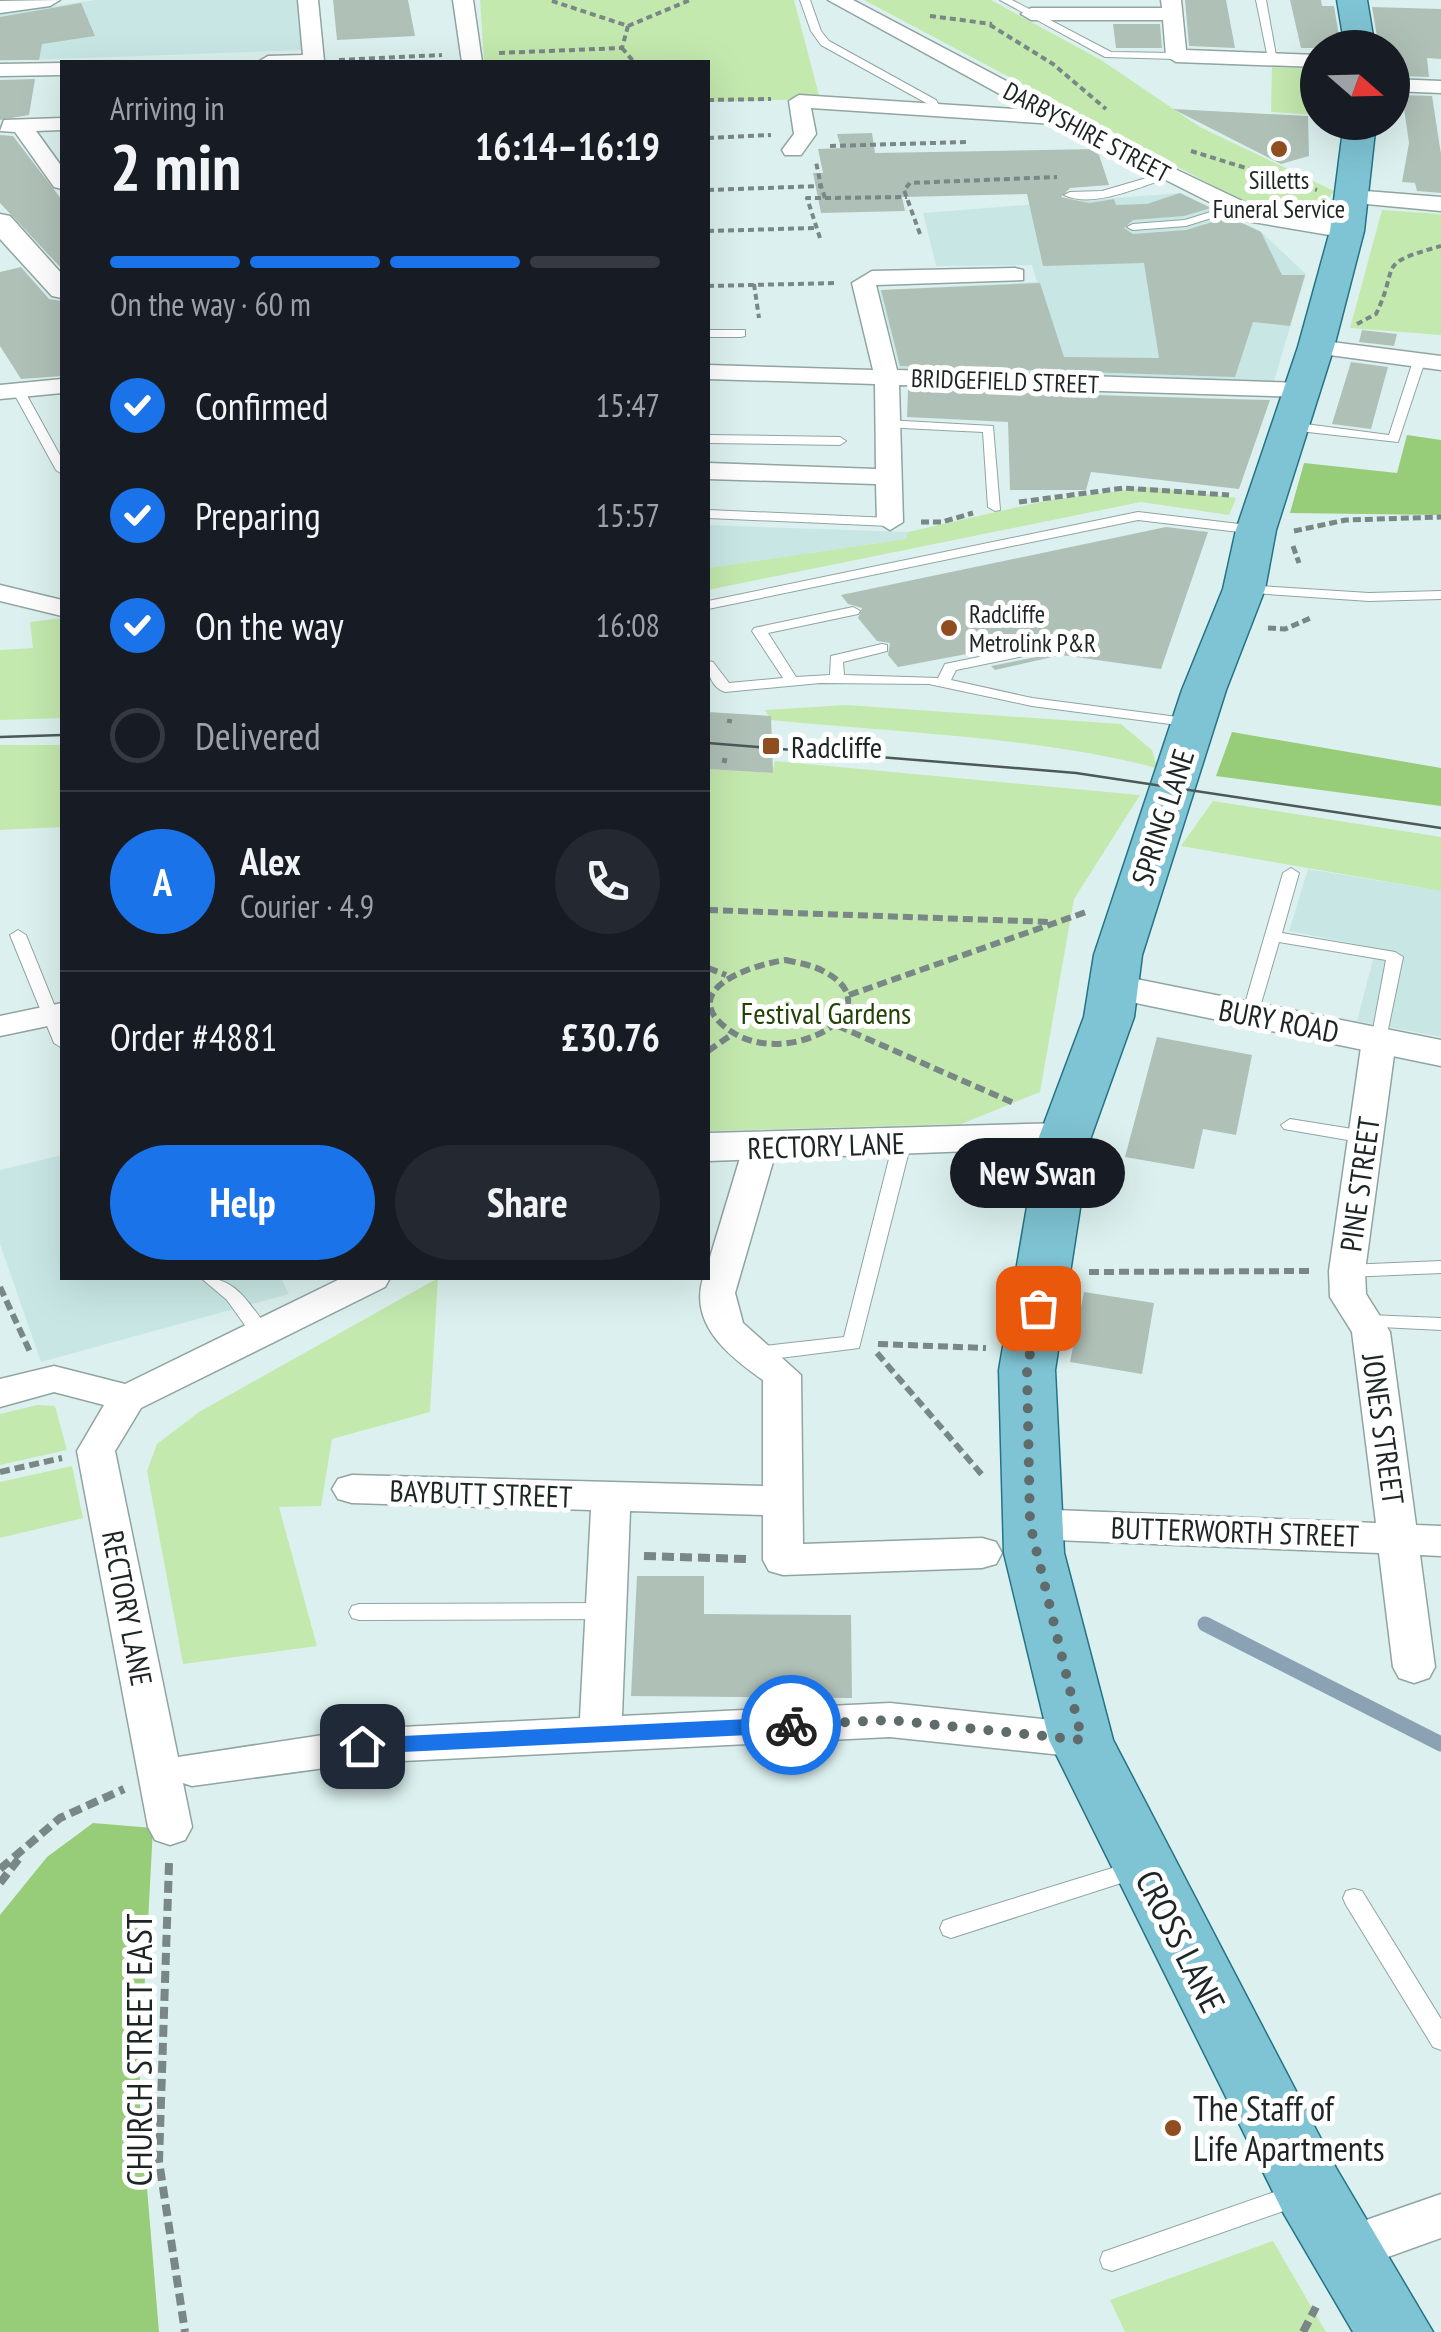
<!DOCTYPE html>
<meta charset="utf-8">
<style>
:root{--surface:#171b24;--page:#242831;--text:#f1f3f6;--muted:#9ea1a6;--line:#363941;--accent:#1a73e8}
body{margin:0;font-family:"PT Sans Narrow",sans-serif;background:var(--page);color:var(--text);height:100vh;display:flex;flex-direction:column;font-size:38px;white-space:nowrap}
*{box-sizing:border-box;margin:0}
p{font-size:32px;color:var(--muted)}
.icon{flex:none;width:55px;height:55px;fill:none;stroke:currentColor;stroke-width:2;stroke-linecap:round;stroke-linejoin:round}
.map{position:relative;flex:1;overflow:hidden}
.sheet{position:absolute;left:60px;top:60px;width:650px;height:1220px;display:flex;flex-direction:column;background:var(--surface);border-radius:0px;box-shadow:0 10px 40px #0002}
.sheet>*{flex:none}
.needle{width:65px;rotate:110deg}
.controls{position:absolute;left:1300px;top:30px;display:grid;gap:20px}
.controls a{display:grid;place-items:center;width:110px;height:110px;border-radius:50%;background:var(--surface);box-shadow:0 10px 40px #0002;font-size:50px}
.pin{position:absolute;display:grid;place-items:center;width:85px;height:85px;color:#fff;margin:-42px;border-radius:20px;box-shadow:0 5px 15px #0006}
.courier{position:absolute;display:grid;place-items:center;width:100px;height:100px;margin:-50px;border:8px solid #1a73e8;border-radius:50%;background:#fff;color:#222;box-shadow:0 2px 12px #0007}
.bubble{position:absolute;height:70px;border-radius:35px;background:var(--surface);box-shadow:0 10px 40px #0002;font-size:32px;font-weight:800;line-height:70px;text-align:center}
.head em{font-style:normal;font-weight:800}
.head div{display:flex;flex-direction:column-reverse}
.head{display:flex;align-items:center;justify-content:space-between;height:170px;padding:0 50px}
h1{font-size:65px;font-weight:800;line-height:75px}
.bar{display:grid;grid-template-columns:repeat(4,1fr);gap:15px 10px;align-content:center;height:120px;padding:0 50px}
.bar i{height:12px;border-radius:8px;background:var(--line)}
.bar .active{background:var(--accent)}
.bar p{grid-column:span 4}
.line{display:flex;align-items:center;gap:25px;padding:0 50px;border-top:2px solid var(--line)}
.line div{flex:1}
.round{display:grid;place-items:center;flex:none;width:105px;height:105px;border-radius:52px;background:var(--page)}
ol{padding:0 50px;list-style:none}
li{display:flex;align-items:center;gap:30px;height:110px}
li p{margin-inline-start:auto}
li .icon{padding:10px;border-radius:50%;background:var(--accent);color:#fff;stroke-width:4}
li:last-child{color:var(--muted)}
li i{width:55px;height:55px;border:5px solid var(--line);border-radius:50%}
.primary-button{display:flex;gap:20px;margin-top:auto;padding:20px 50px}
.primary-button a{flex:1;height:115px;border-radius:60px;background:var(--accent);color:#fff;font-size:40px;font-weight:800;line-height:115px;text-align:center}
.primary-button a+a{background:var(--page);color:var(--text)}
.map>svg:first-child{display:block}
</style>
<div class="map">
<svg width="1441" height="2332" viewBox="0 0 1441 2332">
<rect width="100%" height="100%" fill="#dcf1ef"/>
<path fill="#c8e7e4" d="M 95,0 L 301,0 L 305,50 L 0,61 L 0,14 Z
M 1180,193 L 1260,231 L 1306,274 L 1274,381 L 900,372 L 879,290 L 1037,282 L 1032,265 L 936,266 L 923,213 Z
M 708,525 L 908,532 L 906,539 L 708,568 Z
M 1308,869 L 1441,891 L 1441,1037 L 1357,1021 L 1376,948 L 1289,931 Z
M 62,1155 L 62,1278 L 281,1278 L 289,1294 L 41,1362 L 0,1244 L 0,1170 Z"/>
<path fill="#c3e9ae" d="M 480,0 L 794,0 L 820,99 L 708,102 L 708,62 L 484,62 Z
M 864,0 L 991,0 L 1101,60 L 1200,127 L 1334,191 C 1317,217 1287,216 1259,210 Z
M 1272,67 L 1317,69 L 1317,115 L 1271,112 Z
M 1382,210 L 1441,214 L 1441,335 L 1350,328 Z
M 1151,487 L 1236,498 L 1229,515 L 1141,502 L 708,590 L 708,568 L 906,539 L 908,532 L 1049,500 Z
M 62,618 L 62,718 L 0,720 L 0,650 L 33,648 L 30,622 Z
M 846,705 L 1121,724 L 1152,750 L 1157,768 C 1033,736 898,733 771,720 L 765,710 Z
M 0,745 L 62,745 L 62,827 L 0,830 Z
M 775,761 L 1140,795 L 1074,899 L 1040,1092 L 961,1124 L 708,1131 L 708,769 L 772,773 Z
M 1213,801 L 1441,837 L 1441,891 L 1181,846 Z
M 438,1278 L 430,1412 L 332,1439 L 321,1506 L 279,1507 L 317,1646 L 183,1664 L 147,1471 L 157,1444 L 199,1412 Z
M 37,1405 L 55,1406 L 67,1450 L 0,1465 L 0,1414 Z
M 72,1466 L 83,1518 L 0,1538 L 0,1482 Z
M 1273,2241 L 1326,2332 L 1125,2332 L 1110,2300 Z"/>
<path fill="#97cc78" d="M 1407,435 L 1441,440 L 1441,515 L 1290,513 L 1304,463 L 1397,473 Z
M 1232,732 L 1441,768 L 1441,806 L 1216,776 Z
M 93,1823 L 153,1828 L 139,2092 L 159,2332 L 0,2332 L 0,1915 L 47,1857 Z"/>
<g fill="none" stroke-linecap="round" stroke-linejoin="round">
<path stroke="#8aa2b4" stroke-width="15" d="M 1205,1624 L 1441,1744"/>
</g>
<path fill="#afc0b7" d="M 333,0 L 408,0 L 415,36 L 337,40 Z
M 1185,0 L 1226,0 L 1235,48 L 1189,46 Z
M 1290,0 L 1321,0 L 1322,6 L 1334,6 L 1341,48 L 1301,48 Z
M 81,3 L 95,36 L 42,44 L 39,60 L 0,60 L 0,17 Z
M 1372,7 L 1441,9 L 1441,59 L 1427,58 L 1429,77 L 1399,76 L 1392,48 L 1379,48 Z
M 1113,24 L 1160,24 L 1162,48 L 1116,48 Z
M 35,79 L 29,115 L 0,120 L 0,80 Z
M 1402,95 L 1432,96 L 1441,154 L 1441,193 L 1417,191 L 1415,183 L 1402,182 L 1409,143 Z
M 1173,109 L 1308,116 L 1309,156 L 1281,164 Z
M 872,133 L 875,153 L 1097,149 L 1109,185 L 1070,188 L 1061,197 L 1089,203 L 1114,199 L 1116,205 L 1147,204 L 1180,193 L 1211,208 L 1184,216 L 1133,220 L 1124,228 L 1133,234 L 1186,230 L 1229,217 L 1261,232 L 1282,275 L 1305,275 L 1290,326 L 1253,322 L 1235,377 L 900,366 L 881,290 L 1040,283 L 1064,357 L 1159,358 L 1144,263 L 1043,266 L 1027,194 L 902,197 L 905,211 L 821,213 L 813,173 L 823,173 L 818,149 L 841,148 L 837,134 Z
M 0,135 L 13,136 L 62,200 L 62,269 L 0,203 Z
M 21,267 L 49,299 L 62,301 L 62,376 L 21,379 L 0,346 L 0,272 Z
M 1362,330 L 1397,334 L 1394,346 L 1359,342 Z
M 1351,362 L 1388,367 L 1371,429 L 1332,424 Z
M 908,389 L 1227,399 L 1270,400 L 1239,489 L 1091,472 L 1086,490 L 1010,490 L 1008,422 L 907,417 Z
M 1166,527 L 1208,532 L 1161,669 L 1061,655 L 995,670 L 991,666 L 1092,646 L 1095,636 L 1087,631 L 898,667 L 888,655 L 890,643 L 877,641 L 858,618 L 862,608 L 848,604 L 841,595 Z
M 708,712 L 771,716 L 773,773 L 708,769 Z
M 1157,1037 L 1252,1055 L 1236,1135 L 1203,1129 L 1194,1169 L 1125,1157 Z
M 1084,1292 L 1154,1303 L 1142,1374 L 1070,1362 Z
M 637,1576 L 704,1576 L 704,1614 L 851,1615 L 852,1698 L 631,1696 Z"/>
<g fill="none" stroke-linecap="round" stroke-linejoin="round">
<defs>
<path id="service" d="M 800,0 L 810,0 L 821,31 L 829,41 L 936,100 L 942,111 L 941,113 L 933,113 L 928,104 L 821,45 L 811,31 Z
M 1000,0 L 1012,0 L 1111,52 L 1176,53 L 1181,56 L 1176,59 L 1105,57 Z
M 1256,0 L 1266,0 L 1277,61 L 1268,59 Z
M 1167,172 L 1171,173 L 1171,177 C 1141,186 1094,209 1064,195 L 1070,192 L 1102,191 Z
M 1236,204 L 1240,205 L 1240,209 L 1186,226 L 1133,230 L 1127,227 L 1133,224 L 1185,220 Z
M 745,330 L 745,336 L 741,337 L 708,337 L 708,330 Z
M 1419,357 L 1425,361 L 1398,442 L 1290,430 L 1284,426 L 1290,422 L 1389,435 L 1413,361 Z
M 18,386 L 24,390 L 62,459 L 62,474 L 56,470 L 12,390 Z
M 886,420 L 993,426 L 1000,510 L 995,511 L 988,507 L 983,432 L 882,427 L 882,421 Z
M 708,435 L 840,437 L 846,441 L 840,445 L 708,443 Z
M 708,510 L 890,518 L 897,522 L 890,526 L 708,518 Z
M 1138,512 L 1256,526 L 1263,530 L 1256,534 L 1138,520 L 708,609 L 708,601 Z
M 1244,585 L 1369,593 L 1441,591 L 1441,599 L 1369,601 L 1239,592 L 1237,589 Z
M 853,607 L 860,611 L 858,614 L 768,633 L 796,677 L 830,675 L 831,656 L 882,644 L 887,645 L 887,651 L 843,662 L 844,675 L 938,678 L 945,664 L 1086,635 L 1091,636 L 1091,642 L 956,670 L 951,680 L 1032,698 L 1193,719 L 1200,723 L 1193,727 L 1032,706 L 929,684 L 820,683 L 725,692 C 712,688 707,673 708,661 L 713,662 L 729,683 L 783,678 L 752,631 L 754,628 Z
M 1291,868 L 1299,873 L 1282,933 L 1395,952 L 1403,957 L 1385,1044 L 1373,1044 L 1371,1040 L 1386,960 L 1279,942 L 1258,1014 L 1250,1019 L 1242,1014 L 1283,873 Z
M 18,930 L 26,935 L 62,1024 L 62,1048 L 54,1043 L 10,935 Z
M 1290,1119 L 1365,1131 L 1374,1137 L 1365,1143 L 1284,1129 L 1281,1125 Z
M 902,1137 L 911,1143 L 859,1348 L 755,1361 L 748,1359 L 746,1354 L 748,1349 L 755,1347 L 844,1337 L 893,1143 Z
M 1441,1261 L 1441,1273 L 1347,1277 L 1338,1271 L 1347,1265 Z
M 201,1278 C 236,1276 248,1303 268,1328 L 270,1333 L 268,1338 L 254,1338 L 227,1300 Z
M 1368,1315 L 1441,1318 L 1441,1330 L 1361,1326 L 1359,1321 L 1361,1316 Z
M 606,1603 L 613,1605 L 616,1611 L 613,1617 L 606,1619 L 359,1620 L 352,1618 L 349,1612 L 352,1606 L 359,1604 Z
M 1138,1860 L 1146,1863 L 1149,1869 L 1146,1875 L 951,1938 L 943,1935 L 940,1928 L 943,1921 L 951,1918 Z
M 1354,1889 L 1362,1891 L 1441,2019 L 1441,2050 L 1433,2047 L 1346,1905 L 1343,1898 L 1346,1891 Z
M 1300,2183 L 1309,2186 L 1312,2194 L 1309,2202 L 1112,2271 L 1103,2268 L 1100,2260 L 1103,2252 Z"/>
<path id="minor" d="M 60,0 L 50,6 L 0,13 L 0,1 Z
M 298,0 L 318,0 L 324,61 L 258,62 L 268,56 L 303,55 Z
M 453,0 L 473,0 L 482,62 L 462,62 Z
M 828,0 L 853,0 L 1154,159 L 1261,210 L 1347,224 L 1358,231 L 1347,238 L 1247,221 L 1055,124 L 811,108 L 816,134 L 801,155 L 785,155 L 782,150 L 794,134 L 789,101 L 799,95 L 1029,110 Z
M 1161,0 L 1181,0 L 1186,50 L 1318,55 L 1318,67 L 1176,62 L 1166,56 L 1163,20 L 1031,20 L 1021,14 L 1031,8 L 1162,8 Z
M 62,63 L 62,75 L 0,76 L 0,64 Z
M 1392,79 L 1441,81 L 1441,93 L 1392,91 Z
M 62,118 L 62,130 L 36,131 L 62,167 L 62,189 L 54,187 L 15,132 L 0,131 L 4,120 Z
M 1353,190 L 1441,197 L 1441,211 L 1345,202 L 1342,197 Z
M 1015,268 L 1023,270 L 1023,280 L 876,285 L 897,370 L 1303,383 L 1315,390 L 1303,397 L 899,385 L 903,522 L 890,530 L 877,522 L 876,484 L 708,479 L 708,463 L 876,469 L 875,384 L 708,379 L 708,365 L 873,370 L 852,283 L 872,271 Z
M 1316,340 L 1441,356 L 1441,370 L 1307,352 L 1304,347 Z
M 62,379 L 62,393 L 0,399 L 0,385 Z
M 0,585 L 62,600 L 62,616 L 0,601 Z
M 62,1003 L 62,1023 L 0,1036 L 0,1016 Z
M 1379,1030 L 1391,1033 L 1396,1040 L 1365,1271 L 1366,1294 L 1390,1332 L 1416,1525 L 1441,1526 L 1441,1556 L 1420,1555 L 1435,1667 L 1429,1678 L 1414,1683 L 1399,1678 L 1393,1667 L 1379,1553 L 1030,1539 L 1016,1534 L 1010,1524 L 1016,1514 L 1030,1509 L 1376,1523 L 1352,1332 L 1330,1297 L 1329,1271 L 1362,1040 L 1367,1033 Z
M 760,1137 L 772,1140 L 777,1148 L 735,1293 L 743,1323 L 801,1375 L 803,1544 L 982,1538 L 996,1542 L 1002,1553 L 996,1564 L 982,1568 L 783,1575 L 769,1571 L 763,1560 L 763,1515 L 630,1511 L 622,1716 L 890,1703 L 1081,1723 L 1096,1728 L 1102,1740 L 1096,1752 L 1081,1757 L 890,1737 L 362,1763 L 192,1786 L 183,1783 L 192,1827 L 185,1840 L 170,1845 L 155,1840 L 148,1827 L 77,1451 L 104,1405 L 54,1392 L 0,1407 L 0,1379 L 54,1366 L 125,1384 L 342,1278 L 390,1278 L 385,1287 L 141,1408 L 115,1451 L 178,1757 L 362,1729 L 580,1718 L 591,1510 L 352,1503 L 338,1499 L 332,1489 L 338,1479 L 352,1475 L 763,1486 L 763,1380 C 729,1356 689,1325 703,1278 L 708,1278 L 708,1264 L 743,1148 L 748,1140 Z
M 1441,2194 L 1441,2238 L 1346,2272 L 1329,2265 L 1321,2249 L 1329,2233 Z"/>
<path id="tertiary" d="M 0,214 L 10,216 L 62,274 L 62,298 L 52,296 L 0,239 Z
M 1116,975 L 1441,1040 L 1441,1066 L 1102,996 L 1096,987 L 1102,978 Z
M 1065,1123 L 1080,1127 L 1086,1137 L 1080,1147 L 708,1161 L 708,1133 Z"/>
<path id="primary" d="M 1337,0 L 1367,0 L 1375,48 L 1345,48 Z
M 1344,122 L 1376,122 L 1364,231 L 1334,347 L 1276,530 L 1265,589 L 1226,690 L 1142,955 L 1134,1017 L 1091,1137 L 1055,1370 L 1064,1553 L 1113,1740 L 1336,2168 L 1433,2332 L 1353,2332 L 1284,2214 L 1049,1740 L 1004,1553 L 999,1370 L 1039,1137 L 1084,1017 L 1094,955 L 1182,690 L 1223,589 L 1236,530 L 1298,347 L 1330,231 Z"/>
</defs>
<use href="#service" stroke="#90a4a2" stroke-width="2"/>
<use href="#minor" stroke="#90a4a2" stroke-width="3"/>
<use href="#tertiary" stroke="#90a4a2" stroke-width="3"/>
<use href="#primary" stroke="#257385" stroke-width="3"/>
<path stroke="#798786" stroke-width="4" stroke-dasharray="6 4" stroke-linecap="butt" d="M 930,16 L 992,24
M 990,25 L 1053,64 L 1106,109
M 628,26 L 690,0
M 622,48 L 634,62
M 499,53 L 622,48 L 628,26 L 549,0
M 339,60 L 442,55
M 708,100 L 771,99
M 708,138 L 771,135
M 830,146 L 967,142
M 1191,151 L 1317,190
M 708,190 L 821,186 L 816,162
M 825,198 L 907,197
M 708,231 L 815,228
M 920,234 L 904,190 L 910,183 L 1057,177
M 820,238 L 807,198 L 825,198 L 821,186
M 754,284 L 759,318
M 708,286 L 837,283
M 1357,324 L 1376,314 C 1401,263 1373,265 1441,246"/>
<path stroke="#798786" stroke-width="5" stroke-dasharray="8 4" stroke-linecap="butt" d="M 1019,502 L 1124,488 L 1229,495
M 921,522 L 942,522 L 973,513
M 1294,531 L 1346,520 L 1441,517
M 1293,546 L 1299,563
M 1268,628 L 1285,629 L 1313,617
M 729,723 L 730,719
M 724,763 L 725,758"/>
<path stroke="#798786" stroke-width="6" stroke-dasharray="10 5" stroke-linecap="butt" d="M 708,910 L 1051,922
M 786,960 C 798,963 813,965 823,971 C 897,1008 790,1070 732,1032 C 672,992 749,965 786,960 Z
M 708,968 L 726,975
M 849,995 L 1089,911
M 838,1026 L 1016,1104
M 708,1051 L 734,1033
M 1089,1272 L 1311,1271
M 0,1287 L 31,1354
M 878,1344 L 986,1348
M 877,1353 L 983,1476
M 0,1472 L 62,1458"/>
<path stroke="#798786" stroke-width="8" stroke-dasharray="12 6" stroke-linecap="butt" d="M 644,1556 L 746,1559
M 169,1863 L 159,2161 L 185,2332
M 0,1869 L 60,1818 L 124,1789
M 0,1883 L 21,1856
M 1303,2332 L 1316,2307"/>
<use href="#service" fill="#fff" fill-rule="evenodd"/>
<use href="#minor" fill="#fff" fill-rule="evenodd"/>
<use href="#tertiary" fill="#fff" fill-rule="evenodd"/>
<use href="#primary" fill="#7fc4d4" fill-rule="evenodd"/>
<path stroke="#4d5958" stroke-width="2.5" d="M 0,737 L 62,735
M 708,743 L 1076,773 L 1441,828"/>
</g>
<path fill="#1a73e8" d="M 791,1717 L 801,1725 L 791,1733 L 362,1754 L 352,1746 L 362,1738 Z"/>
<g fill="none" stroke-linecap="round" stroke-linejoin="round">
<path stroke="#606c6c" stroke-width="10" stroke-dasharray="0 18" d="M 791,1725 L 890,1720 L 1082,1740 L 1030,1524 L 1027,1370 L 1038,1308"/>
</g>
<g fill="#904d1f" stroke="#fff" stroke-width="4">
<circle cx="1279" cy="149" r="10"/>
<circle cx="949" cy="628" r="10"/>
<rect x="761" y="736" width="20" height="20" rx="5"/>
<circle cx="1173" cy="2128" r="10"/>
</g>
<g text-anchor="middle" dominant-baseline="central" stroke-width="10" stroke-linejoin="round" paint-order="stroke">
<g font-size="25" fill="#1d2525" stroke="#fff">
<text transform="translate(1087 132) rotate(28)">DARBYSHIRE STREET</text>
<text transform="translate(1005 381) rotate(2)">BRIDGEFIELD STREET</text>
</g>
<g font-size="25" fill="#1d2525" stroke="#fff">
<text x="1279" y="180">Silletts<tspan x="1279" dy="29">Funeral Service</tspan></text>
<text x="969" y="614" text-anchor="start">Radcliffe<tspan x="969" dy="29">Metrolink P&amp;R</tspan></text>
</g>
<g font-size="30" fill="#1d2525" stroke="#fff" text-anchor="start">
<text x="791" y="746">Radcliffe</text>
</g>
<g font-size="30" fill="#1d2525" stroke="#fff">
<text transform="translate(1162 817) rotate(-72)">SPRING LANE</text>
<text transform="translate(1279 1020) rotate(11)">BURY ROAD</text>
<text transform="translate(826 1145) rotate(-2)">RECTORY LANE</text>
<text transform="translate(1359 1184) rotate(-82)">PINE STREET</text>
<text transform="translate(1384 1429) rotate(82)">JONES STREET</text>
<text transform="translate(481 1493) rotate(2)">BAYBUTT STREET</text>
<text transform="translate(1235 1531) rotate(2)">BUTTERWORTH STREET</text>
<text transform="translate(128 1608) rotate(79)">RECTORY LANE</text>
</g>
<g font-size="30" fill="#224206" stroke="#fff">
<text x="826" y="1012">Festival Gardens</text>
</g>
<g font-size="35" fill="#1d2525" stroke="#fff">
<text transform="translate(1181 1941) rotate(63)">CROSS LANE</text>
<text transform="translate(139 2050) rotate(-90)">CHURCH STREET EAST</text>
</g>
<g font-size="35" fill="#1d2525" stroke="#fff" text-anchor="start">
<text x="1193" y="2108">The Staff of<tspan x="1193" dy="40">Life Apartments</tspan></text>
</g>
</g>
</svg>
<div class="controls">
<a><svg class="needle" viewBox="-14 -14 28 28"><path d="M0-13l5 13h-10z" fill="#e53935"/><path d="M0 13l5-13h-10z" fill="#9ea1a6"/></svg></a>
</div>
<div class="pin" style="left:1038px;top:1308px;background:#ea580c"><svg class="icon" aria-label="bag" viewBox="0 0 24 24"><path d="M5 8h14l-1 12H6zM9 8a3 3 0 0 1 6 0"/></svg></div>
<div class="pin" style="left:362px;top:1746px;background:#1f2937"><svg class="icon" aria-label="home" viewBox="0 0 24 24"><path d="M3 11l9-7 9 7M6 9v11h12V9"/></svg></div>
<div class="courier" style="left:791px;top:1725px"><svg class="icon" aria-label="bike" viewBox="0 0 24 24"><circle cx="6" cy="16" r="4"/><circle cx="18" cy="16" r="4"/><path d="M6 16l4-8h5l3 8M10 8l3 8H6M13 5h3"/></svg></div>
<div class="bubble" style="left:950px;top:1138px;width:175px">New Swan</div>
<section class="sheet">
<div class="head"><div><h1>2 min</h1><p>Arriving in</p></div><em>16:14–16:19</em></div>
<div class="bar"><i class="active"></i><i class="active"></i><i class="active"></i><i></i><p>On the way · 60 m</p></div>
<ol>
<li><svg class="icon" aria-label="check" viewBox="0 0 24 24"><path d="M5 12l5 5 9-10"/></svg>Confirmed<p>15:47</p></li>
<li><svg class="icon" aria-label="check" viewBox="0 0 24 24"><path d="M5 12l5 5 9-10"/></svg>Preparing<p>15:57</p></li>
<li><svg class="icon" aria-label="check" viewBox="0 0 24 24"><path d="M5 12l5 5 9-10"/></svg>On the way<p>16:08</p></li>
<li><i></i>Delivered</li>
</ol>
<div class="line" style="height:180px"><b class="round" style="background:var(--accent);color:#fff">A</b><div><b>Alex</b><p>Courier · 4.9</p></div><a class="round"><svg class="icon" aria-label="phone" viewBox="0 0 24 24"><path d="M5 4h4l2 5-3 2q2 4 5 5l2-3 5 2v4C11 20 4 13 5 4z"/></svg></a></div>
<div class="line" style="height:130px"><div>Order #4881</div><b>£30.76</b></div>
<div class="primary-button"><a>Help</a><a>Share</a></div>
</section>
</div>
